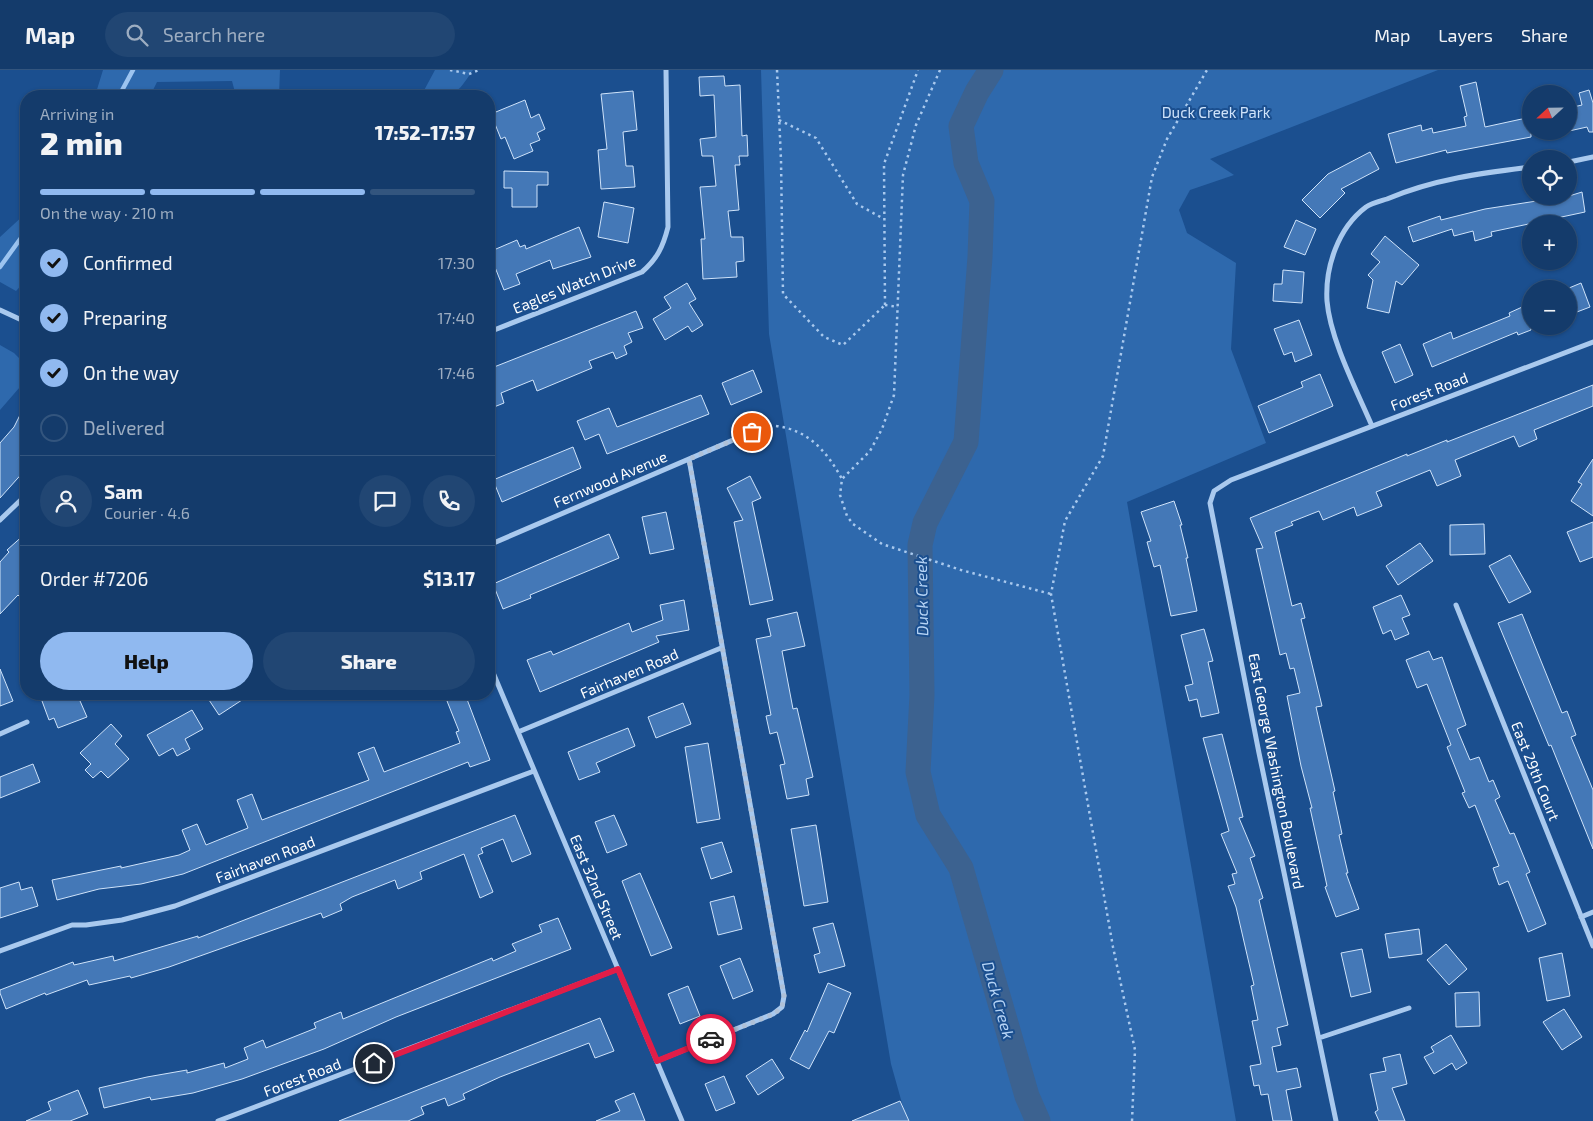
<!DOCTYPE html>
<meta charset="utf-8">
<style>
:root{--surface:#143b6b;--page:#214673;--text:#f1f3f6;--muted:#9dadc1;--line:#33557e;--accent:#90b9f0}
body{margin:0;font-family:"Exo 2",sans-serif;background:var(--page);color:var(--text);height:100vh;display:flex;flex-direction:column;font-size:19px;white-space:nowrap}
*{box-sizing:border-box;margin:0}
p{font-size:16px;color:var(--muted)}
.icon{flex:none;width:28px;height:28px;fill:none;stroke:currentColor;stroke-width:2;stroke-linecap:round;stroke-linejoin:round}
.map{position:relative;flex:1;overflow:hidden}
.panel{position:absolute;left:20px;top:20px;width:475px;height:610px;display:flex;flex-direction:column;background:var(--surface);border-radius:20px;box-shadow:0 1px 4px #0004,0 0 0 1px var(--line)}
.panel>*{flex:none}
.needle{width:32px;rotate:248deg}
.controls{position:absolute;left:1522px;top:15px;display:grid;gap:10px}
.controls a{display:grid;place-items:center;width:55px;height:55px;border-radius:50%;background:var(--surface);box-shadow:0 1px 4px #0004,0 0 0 1px var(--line);font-size:25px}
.pin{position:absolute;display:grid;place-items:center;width:42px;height:42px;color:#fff;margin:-21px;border:2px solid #fff;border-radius:50%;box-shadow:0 1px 5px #0007}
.courier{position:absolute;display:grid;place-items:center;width:50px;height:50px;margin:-25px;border:4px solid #e11d48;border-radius:50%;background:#fff;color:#222;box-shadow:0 1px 6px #0007}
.head em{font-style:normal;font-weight:800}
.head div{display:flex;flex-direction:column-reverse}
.head{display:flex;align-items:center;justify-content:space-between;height:85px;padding:0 20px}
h1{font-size:32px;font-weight:800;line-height:38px}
.bar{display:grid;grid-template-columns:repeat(4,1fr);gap:8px 5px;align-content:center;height:60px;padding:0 20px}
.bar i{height:6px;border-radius:4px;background:var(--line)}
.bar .current{background:var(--accent)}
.bar p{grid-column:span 4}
.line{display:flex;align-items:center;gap:12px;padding:0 20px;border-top:1px solid var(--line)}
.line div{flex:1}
.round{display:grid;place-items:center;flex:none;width:52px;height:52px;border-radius:26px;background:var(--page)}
ol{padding:0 20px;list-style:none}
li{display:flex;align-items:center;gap:15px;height:55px}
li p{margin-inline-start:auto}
li .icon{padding:5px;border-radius:50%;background:var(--accent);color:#111;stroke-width:4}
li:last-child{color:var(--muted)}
li i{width:28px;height:28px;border:2px solid var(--line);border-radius:50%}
.action{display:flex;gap:10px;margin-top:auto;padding:10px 20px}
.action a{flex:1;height:58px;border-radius:30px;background:var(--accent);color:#111;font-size:20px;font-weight:800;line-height:58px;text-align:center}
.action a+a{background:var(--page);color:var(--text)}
header{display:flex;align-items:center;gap:30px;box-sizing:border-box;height:70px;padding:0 25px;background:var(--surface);border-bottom:1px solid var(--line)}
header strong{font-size:24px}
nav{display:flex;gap:28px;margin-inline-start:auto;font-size:18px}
.search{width:350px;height:45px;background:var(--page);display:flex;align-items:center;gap:12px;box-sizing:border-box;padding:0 18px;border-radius:28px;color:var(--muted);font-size:19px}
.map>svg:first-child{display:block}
</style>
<header>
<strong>Map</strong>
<div class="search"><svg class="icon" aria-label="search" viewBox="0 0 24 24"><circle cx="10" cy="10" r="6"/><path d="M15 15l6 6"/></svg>Search here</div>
<nav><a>Map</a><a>Layers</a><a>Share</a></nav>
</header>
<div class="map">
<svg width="1593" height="1051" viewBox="0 0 1593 1051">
<rect width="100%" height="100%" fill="#1b4f8f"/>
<path fill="#2e69ad" d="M 103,0 L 280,0 L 279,26 L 236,26 L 232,11 L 157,12 L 150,26 L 95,26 Z
M 435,0 L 473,0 C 454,28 455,26 421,26 Z
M 761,0 L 1438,0 L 1210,89 L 1234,105 L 1190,120 L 1179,140 L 1187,163 L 1236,193 L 1231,279 L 1266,373 L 1127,432 L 1236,1051 L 907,1051 L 891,994 L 769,264 Z
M 26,143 L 26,210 L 16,221 L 0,212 L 0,167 Z
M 0,275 L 14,283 L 26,295 L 26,310 L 0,340 Z"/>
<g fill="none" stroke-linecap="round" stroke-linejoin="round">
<path stroke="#9cc4f0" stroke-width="4.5" d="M 119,26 L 133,0
M 0,197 L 26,161"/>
<path stroke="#3c6290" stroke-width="25" d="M 991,0 L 977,22 L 961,56 L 966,93 L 982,131 L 980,187 L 966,372 L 925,453 L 920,475 L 922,625 L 918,702 L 928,745 L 961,798 L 1027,1026 L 1038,1051"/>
</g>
<path fill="#4478b7" stroke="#cfe3fa" d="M 724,6 L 725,16 L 740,15 L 742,66 L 747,65 L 748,86 L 739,86 L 740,95 L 735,95 L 739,140 L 728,141 L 731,167 L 743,167 L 744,191 L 736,192 L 737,207 L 703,209 L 701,169 L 705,169 L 700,117 L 716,116 L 713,86 L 702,86 L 700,69 L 716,67 L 714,25 L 700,26 L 699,7 Z
M 1476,12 L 1485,57 L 1531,47 L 1531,67 L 1447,83 L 1446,80 L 1396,93 L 1388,64 L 1421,55 L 1422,61 L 1432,58 L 1433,63 L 1466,56 L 1464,47 L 1467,46 L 1460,16 Z
M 1589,20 L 1593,33 L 1593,62 L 1589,62 L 1587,57 L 1569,61 L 1569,38 L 1582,35 L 1579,23 Z
M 633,21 L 637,60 L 623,62 L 626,96 L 633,96 L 635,117 L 601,119 L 598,80 L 607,79 L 601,24 Z
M 525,30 L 531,48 L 539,44 L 545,59 L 537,63 L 540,70 L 530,74 L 533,81 L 514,89 L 505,67 L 501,69 L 491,44 Z
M 1370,82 L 1379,99 L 1341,119 L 1345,123 L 1320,148 L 1302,130 L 1328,104 Z
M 504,101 L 548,102 L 548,115 L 537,115 L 537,137 L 512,137 L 512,118 L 504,118 Z
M 1582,122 L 1585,142 L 1491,162 L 1492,166 L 1475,171 L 1473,161 L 1454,166 L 1452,159 L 1413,172 L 1408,157 L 1440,146 L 1441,150 L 1485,139 L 1569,126 Z
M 604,132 L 634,138 L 628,173 L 598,167 Z
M 1296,150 L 1316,159 L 1305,185 L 1284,177 Z
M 579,157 L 591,187 L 553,199 L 550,190 L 516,204 L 520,214 L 504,220 L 489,182 L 517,170 L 520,177 L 525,175 L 526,179 Z
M 1385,166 L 1419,195 L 1402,215 L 1396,211 L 1389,243 L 1367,238 L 1373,210 L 1368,205 L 1380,192 L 1371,184 Z
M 1283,200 L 1304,202 L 1302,233 L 1273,231 L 1274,214 L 1282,214 Z
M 687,213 L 696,229 L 689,233 L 703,255 L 692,262 L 688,256 L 665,270 L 653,249 L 671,238 L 664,227 Z
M 1581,213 L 1590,237 L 1569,245 L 1569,218 Z
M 1531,233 L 1531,260 L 1518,265 L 1517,262 L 1432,297 L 1423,274 L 1451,262 L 1453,269 L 1510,246 L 1509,243 Z
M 636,241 L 643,258 L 628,263 L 632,272 L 624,276 L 627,284 L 616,289 L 613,282 L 589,291 L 592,298 L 537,321 L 533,310 L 501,323 L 504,333 L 489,339 L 489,299 Z
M 1299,250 L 1312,285 L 1295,292 L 1292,282 L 1284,285 L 1274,259 Z
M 1400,274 L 1413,305 L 1395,313 L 1382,282 Z
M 753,300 L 762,322 L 731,335 L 722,313 Z
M 1320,304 L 1333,336 L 1269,363 L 1258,336 L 1303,317 L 1301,312 Z
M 1593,315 L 1593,336 L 1534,360 L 1537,369 L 1519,377 L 1514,366 L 1455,390 L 1461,406 L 1437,416 L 1430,400 L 1376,422 L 1382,436 L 1357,446 L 1354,437 L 1323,450 L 1319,441 L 1291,452 L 1293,455 L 1275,462 L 1292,536 L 1301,533 L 1305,548 L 1301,549 L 1322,636 L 1316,637 L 1335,721 L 1333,722 L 1342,764 L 1339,765 L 1348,803 L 1346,803 L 1359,839 L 1336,847 L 1325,817 L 1327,816 L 1310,738 L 1312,738 L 1301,696 L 1287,626 L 1300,623 L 1294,598 L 1290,599 L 1286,583 L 1280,585 L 1256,479 L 1263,478 L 1250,448 L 1407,384 L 1407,386 L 1447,370 L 1447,372 Z
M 701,325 L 709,344 L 607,384 L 599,364 L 585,370 L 577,351 L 609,338 L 617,357 Z
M 26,333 L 26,399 L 0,428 L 0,373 L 14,357 Z
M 573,377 L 581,398 L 502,432 L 493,410 Z
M 1593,389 L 1593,446 L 1571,431 L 1582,414 L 1578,412 Z
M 750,406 L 761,428 L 752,432 L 773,530 L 750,535 L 734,452 L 743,450 L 727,418 Z
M 1174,431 L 1182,455 L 1180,455 L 1188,488 L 1186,488 L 1197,541 L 1171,546 L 1160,495 L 1154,497 L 1147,472 L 1151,471 L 1141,442 Z
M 666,442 L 674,479 L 650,484 L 642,447 Z
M 1593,452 L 1593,487 L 1580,492 L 1567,462 Z
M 1484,454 L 1485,484 L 1450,485 L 1450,455 Z
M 26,463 L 26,533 L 18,525 L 0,544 L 0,492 L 9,482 L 7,480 Z
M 609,464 L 619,488 L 530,525 L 531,528 L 503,539 L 493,514 Z
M 1420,473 L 1433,491 L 1398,515 L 1386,496 Z
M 1510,485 L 1531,522 L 1509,533 L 1489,496 Z
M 1401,525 L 1410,545 L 1402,548 L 1409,564 L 1395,570 L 1391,560 L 1383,564 L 1373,537 Z
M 684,530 L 689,560 L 656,566 L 659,572 L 540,622 L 527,590 L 551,581 L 553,585 L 629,553 L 632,562 L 663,550 L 660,535 Z
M 797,542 L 805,576 L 782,581 L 793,639 L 797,638 L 813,707 L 806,709 L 809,725 L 787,729 L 780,695 L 785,694 L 777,662 L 770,664 L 766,646 L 771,645 L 756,569 L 771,566 L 767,549 Z
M 1522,544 L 1562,643 L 1567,641 L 1576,665 L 1571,667 L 1593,720 L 1593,779 L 1551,675 L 1549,676 L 1498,553 Z
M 1204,559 L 1213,591 L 1208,592 L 1219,643 L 1201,647 L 1197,629 L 1189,631 L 1185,616 L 1193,614 L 1181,565 Z
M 1429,581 L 1433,590 L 1442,587 L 1466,655 L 1457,659 L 1470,690 L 1479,687 L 1489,712 L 1493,710 L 1500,727 L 1495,730 L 1510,764 L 1514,763 L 1530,802 L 1526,804 L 1546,854 L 1528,862 L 1508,811 L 1499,815 L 1493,798 L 1499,796 L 1475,735 L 1469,738 L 1462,723 L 1465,722 L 1447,677 L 1451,675 L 1427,614 L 1417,618 L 1406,590 Z
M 0,599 L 13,631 L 0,636 Z
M 43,624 L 77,624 L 87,647 L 58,658 L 54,648 L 49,650 L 42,631 L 45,629 Z
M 205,624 L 237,624 L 242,630 L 219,645 Z
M 465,624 L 490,690 L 470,697 L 468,692 L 183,804 L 141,814 L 99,819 L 57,830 L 52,810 L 121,796 L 121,798 L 179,785 L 190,780 L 182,760 L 197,754 L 206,775 L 248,758 L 237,730 L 252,724 L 262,750 L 369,710 L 358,683 L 374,677 L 384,702 L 460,673 L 456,662 L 459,661 L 447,631 Z
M 683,633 L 691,654 L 656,668 L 648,647 Z
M 192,640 L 203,659 L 185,669 L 190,679 L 177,686 L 173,678 L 159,686 L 147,665 Z
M 111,654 L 122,666 L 115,674 L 129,689 L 108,708 L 101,701 L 93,708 L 85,700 L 91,694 L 80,683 Z
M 628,658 L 635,676 L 596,693 L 600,702 L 579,710 L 568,682 Z
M 1222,664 L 1243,747 L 1239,748 L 1255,786 L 1250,788 L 1263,828 L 1259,830 L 1288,955 L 1277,958 L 1281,975 L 1272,977 L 1277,1002 L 1297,998 L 1301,1017 L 1286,1020 L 1292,1051 L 1273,1051 L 1268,1024 L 1261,1025 L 1259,1015 L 1254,1016 L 1250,996 L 1261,994 L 1252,951 L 1258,950 L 1251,916 L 1254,915 L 1236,837 L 1228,816 L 1235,814 L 1232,804 L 1237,803 L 1221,764 L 1229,761 L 1203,668 Z
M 708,673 L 720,749 L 697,753 L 685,677 Z
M 33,694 L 40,712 L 0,728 L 0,707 Z
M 515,745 L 531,784 L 512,792 L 503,769 L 481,778 L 483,783 L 478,785 L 493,822 L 480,828 L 464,784 L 420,802 L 422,809 L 398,819 L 395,810 L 352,827 L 340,834 L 342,840 L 323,848 L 321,843 L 169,897 L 131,908 L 130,906 L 89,915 L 87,910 L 46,925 L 45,923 L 6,939 L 0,923 L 0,920 L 73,892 L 74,895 L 113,886 L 114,891 L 198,866 L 198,868 Z
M 614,745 L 627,775 L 607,783 L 595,752 Z
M 816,755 L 828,832 L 804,836 L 791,759 Z
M 722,772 L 732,802 L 711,809 L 701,778 Z
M 640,803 L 672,878 L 651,886 L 622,811 Z
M 19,812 L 21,820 L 32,817 L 38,836 L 0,848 L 0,818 Z
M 734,826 L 742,859 L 718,865 L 710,832 Z
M 558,848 L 571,879 L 396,947 L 324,979 L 242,1009 L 193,1023 L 151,1030 L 150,1027 L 104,1038 L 99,1018 L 147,1007 L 187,1000 L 187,1003 L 224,993 L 225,998 L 248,989 L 244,978 L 263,970 L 266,978 L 316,958 L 314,953 L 341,942 L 343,949 L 492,888 L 493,891 L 516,881 L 512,874 L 542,862 L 539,855 Z
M 833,853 L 845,896 L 819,903 L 814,885 L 820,883 L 813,858 Z
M 1419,859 L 1422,884 L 1389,888 L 1385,864 Z
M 1446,874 L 1467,899 L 1449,915 L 1427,890 Z
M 1362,879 L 1371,922 L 1351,927 L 1341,883 Z
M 1562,883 L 1570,926 L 1547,931 L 1539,888 Z
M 740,888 L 753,921 L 733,929 L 720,896 Z
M 828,913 L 851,923 L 834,963 L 829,961 L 809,999 L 790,989 L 805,960 L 807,962 Z
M 688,916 L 700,946 L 680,954 L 668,924 Z
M 1479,922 L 1480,956 L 1456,957 L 1455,923 Z
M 1564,939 L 1582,967 L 1562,980 L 1543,952 Z
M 600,948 L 614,981 L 595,988 L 589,973 L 500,1007 L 463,1024 L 465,1029 L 448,1036 L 445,1028 L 421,1037 L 424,1044 L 408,1051 L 339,1051 Z
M 1451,965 L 1467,993 L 1456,1000 L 1452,993 L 1434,1004 L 1424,987 L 1434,982 L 1431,977 Z
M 1400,984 L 1407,1014 L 1392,1018 L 1405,1051 L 1379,1051 L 1375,1042 L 1378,1040 L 1370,1004 L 1386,1001 L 1383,988 Z
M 772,989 L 784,1008 L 758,1025 L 746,1006 Z
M 724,1006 L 735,1033 L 716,1041 L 705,1014 Z
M 78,1020 L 88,1044 L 70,1051 L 26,1051 L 51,1040 L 48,1032 Z
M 634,1023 L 645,1051 L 596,1051 L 620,1041 L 615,1031 Z
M 900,1031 L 909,1051 L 852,1051 Z"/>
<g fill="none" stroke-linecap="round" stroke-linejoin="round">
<path stroke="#a9c9ee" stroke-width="2.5" stroke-dasharray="2.5 4" stroke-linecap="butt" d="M 450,0 L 469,4 L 479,0
M 777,0 L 781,90 L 783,224 L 824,267 L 843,275 L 885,235
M 940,0 L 916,55 L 903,105 L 894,325 L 882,359 L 870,381 L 842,409 L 840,425 L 847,446 L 853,454 L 882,474 L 961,500 L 1051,524
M 779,50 L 816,68 L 857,134 L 884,149
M 885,235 L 884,94 L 918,0
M 885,235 L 898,237
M 776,356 C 809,360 827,382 842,409
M 1132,1051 L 1135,980 L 1113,877 L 1051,524 L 1065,451 L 1103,386 L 1152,107 L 1167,69 L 1207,0"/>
<path stroke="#a9c9ee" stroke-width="5" d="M 1569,92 L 1593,87
M 0,240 L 26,252
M 489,262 L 642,202 C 657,189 663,177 668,157 L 666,0
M 1372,356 C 1357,321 1330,269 1327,231 C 1325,197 1338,158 1366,137 C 1372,133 1381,131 1387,129 C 1434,109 1482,103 1531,97
M 0,450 L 26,425
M 489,475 L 768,355
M 1456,535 L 1593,876
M 489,593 L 682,1051
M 518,662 L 721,578
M 0,664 L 27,652
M 1581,847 L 1593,842
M 0,881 L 72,855 L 86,855 L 122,850 L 175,836 L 534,701
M 1319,968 L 1409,938
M 657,991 L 773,944 L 782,937 L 784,926 L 689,389
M 218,1051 L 618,899
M 1336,1051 L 1259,683 L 1210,433 L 1214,421 L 1231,410 L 1593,272"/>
</g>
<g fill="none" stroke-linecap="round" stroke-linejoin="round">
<path stroke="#afc1d8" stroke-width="5" stroke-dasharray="0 9" d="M 711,969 L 774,944 L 782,937 L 784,926 L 689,389 L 752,362"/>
<path stroke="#e11d48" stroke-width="6" d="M 374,993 L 618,899 L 657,991 L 711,969"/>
</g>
<g text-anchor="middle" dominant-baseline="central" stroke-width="4" stroke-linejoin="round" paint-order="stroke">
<g font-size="15" fill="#cfe3fa" stroke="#1b4f8f">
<text x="1216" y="42">Duck Creek Park</text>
</g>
<g font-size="15" fill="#fff" stroke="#1b4f8f">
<text transform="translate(574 214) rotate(-22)">Eagles Watch Drive</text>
<text transform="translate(1429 321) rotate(-21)">Forest Road</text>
<text transform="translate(610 409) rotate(-23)">Fernwood Avenue</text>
<text transform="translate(629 603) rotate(-23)">Fairhaven Road</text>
<text transform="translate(1277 701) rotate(79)">East George Washington Boulevard</text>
<text transform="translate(1536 701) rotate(68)">East 29th Court</text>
<text transform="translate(265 789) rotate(-21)">Fairhaven Road</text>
<text transform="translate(597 817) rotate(67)">East 32nd Street</text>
<text transform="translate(302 1007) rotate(-21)">Forest Road</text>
</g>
<g font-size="16" font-style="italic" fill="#b5d3f5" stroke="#1b4f8f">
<text transform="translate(921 526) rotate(-91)">Duck Creek</text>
<text transform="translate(999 930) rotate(74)">Duck Creek</text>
</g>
</g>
</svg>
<div class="controls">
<a><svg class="needle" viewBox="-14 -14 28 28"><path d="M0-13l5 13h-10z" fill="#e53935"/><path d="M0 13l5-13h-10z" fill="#9dadc1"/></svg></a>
<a><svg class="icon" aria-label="locate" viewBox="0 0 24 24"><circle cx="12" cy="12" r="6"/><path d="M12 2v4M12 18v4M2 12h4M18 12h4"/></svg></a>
<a>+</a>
<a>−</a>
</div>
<div class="pin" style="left:752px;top:362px;background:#ea580c"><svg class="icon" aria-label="bag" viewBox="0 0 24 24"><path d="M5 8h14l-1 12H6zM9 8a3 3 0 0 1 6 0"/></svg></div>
<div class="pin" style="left:374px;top:993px;background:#1f2937"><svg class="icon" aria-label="home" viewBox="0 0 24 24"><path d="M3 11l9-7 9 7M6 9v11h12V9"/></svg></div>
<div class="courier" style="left:711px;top:969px"><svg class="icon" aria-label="car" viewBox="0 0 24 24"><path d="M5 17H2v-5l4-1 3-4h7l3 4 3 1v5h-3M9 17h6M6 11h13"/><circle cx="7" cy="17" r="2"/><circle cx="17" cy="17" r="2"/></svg></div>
<section class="panel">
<div class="head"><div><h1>2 min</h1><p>Arriving in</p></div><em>17:52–17:57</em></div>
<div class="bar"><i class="current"></i><i class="current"></i><i class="current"></i><i></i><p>On the way · 210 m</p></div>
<ol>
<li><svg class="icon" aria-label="check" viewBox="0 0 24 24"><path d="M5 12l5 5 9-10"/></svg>Confirmed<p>17:30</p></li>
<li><svg class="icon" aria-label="check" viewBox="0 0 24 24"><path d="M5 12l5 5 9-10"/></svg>Preparing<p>17:40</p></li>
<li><svg class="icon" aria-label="check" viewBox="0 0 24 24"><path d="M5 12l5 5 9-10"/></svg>On the way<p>17:46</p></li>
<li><i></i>Delivered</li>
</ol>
<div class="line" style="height:90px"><a class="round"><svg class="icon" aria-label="person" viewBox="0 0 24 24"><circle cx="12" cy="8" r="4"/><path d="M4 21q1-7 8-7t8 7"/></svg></a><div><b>Sam</b><p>Courier · 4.6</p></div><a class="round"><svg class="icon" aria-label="chat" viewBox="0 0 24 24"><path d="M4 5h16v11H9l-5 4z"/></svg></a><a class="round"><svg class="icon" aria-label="phone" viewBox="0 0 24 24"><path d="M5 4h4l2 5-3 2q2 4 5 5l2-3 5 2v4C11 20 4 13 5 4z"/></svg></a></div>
<div class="line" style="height:65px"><div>Order #7206</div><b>$13.17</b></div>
<div class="action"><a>Help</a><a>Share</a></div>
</section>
</div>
